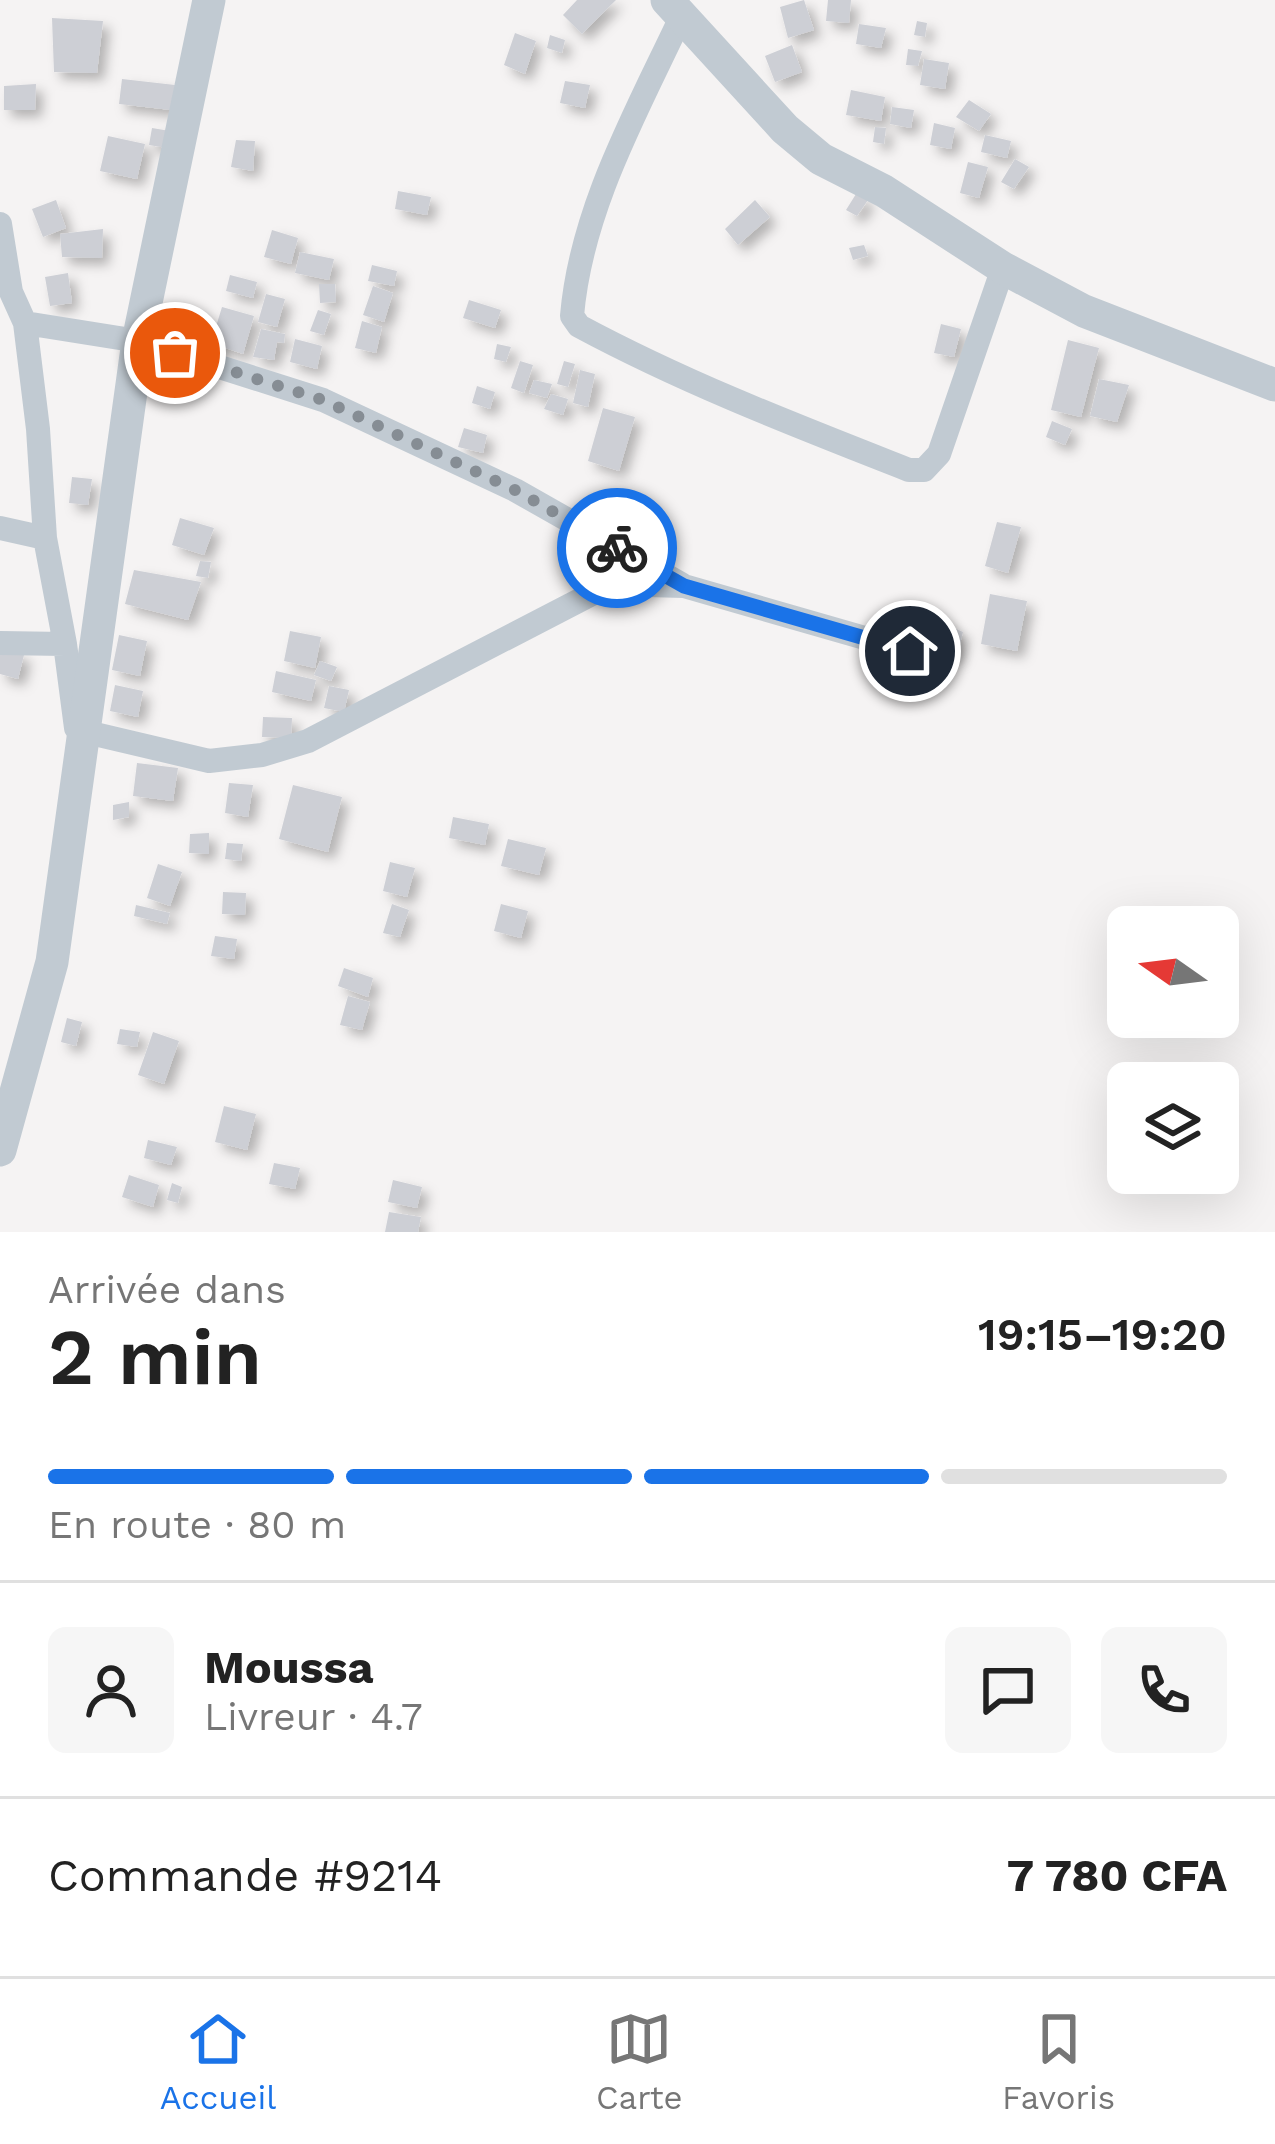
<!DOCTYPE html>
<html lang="fr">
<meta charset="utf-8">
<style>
:root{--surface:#fff;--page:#f6f6f6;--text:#222;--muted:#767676;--line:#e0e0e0;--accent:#1a73e8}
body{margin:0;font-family:"Work Sans",sans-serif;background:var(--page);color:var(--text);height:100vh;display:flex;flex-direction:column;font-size:45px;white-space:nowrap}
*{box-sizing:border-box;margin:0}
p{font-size:39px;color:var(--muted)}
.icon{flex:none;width:66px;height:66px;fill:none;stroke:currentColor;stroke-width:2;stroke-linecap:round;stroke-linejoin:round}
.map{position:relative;height:1232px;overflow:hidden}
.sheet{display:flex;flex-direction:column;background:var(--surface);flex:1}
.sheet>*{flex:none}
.needle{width:78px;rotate:284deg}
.fabs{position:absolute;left:1107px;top:906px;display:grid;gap:24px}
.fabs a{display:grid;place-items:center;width:132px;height:132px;border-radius:18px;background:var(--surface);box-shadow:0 12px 48px #0002;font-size:60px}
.pin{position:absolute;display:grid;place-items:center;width:102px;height:102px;color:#fff;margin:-51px;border:6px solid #fff;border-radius:50%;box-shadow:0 3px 12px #0007}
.courier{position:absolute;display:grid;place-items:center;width:120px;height:120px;margin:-60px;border:9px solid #1a73e8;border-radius:50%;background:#fff;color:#222;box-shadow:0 3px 15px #0007}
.head em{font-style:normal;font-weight:600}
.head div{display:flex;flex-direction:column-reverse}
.head{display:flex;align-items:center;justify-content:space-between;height:204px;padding:0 48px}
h1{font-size:78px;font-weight:600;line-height:90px}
.bar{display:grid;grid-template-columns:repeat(4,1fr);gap:18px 12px;align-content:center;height:144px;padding:0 48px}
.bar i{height:15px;border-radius:9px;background:var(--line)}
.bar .current{background:var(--accent)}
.bar p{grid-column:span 4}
.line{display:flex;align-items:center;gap:30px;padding:0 48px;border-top:3px solid var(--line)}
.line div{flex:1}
.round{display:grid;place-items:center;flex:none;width:126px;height:126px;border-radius:18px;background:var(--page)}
.tab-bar{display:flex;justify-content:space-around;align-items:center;height:168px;border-top:3px solid var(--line);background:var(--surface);font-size:33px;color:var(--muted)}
.tab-bar a{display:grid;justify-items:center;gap:6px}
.tab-bar .current{color:var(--accent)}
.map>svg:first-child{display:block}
</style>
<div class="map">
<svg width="1275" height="1232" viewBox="0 0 1275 1232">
<defs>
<filter id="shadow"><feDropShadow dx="7" dy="7" stdDeviation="6" flood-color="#0004"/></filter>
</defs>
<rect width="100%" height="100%" fill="#f5f3f3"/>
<path fill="#cdcfd5" filter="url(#shadow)" d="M 577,0 L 616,0 L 582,34 L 563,15 Z
M 804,0 L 814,30 L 788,38 L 780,7 Z
M 828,0 L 851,0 L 849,23 L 826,21 Z
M 52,18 L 103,21 L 97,73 L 54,72 Z
M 917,21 L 927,23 L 925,37 L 914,35 Z
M 859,24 L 886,28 L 881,48 L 856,44 Z
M 515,33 L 536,41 L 525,74 L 504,65 Z
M 550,35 L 565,40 L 562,53 L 547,48 Z
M 792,45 L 802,72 L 775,82 L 765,56 Z
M 908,49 L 922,51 L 918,66 L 906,65 Z
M 924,59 L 949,63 L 945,89 L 920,85 Z
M 122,79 L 175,85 L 171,110 L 119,104 Z
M 565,81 L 590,85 L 585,108 L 560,103 Z
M 36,84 L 35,110 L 4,110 L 4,86 Z
M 851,90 L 885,97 L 881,121 L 846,115 Z
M 969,100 L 991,114 L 979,131 L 956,117 Z
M 892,107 L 914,110 L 911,128 L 890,124 Z
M 934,123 L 955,128 L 951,149 L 930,145 Z
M 875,127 L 886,128 L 884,144 L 873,142 Z
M 152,128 L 170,131 L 167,148 L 149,145 Z
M 985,135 L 1011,141 L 1007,158 L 981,152 Z
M 108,136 L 145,144 L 137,179 L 100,171 Z
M 236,140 L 255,141 L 253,171 L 231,167 Z
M 1015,159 L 1029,167 L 1014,189 L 1001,182 Z
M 968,162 L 988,167 L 979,198 L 960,193 Z
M 398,191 L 431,197 L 427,215 L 395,209 Z
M 856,194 L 868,200 L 857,216 L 846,210 Z
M 56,200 L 66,228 L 43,237 L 32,209 Z
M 755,200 L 770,217 L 738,245 L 725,229 Z
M 103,229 L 102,258 L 62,257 L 60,234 Z
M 272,230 L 298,238 L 291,264 L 264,257 Z
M 864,245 L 868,256 L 853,260 L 849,248 Z
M 300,252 L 334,259 L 329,280 L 295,273 Z
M 372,265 L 397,271 L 394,286 L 368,281 Z
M 68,273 L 72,303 L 50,306 L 45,277 Z
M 230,275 L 257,282 L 253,298 L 226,291 Z
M 319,284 L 335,284 L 336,302 L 320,303 Z
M 373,286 L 393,293 L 384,322 L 363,315 Z
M 266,294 L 285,299 L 277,327 L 258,322 Z
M 469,300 L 501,310 L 495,328 L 463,318 Z
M 222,307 L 254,316 L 243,354 L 211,343 Z
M 318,310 L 331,314 L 324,335 L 310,331 Z
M 362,321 L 382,327 L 376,353 L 355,348 Z
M 941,324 L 961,329 L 954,357 L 934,353 Z
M 261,329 L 285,334 L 284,343 L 277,342 L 274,360 L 253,357 Z
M 295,339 L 322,346 L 317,369 L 290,362 Z
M 1068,340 L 1099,348 L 1081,417 L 1051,410 Z
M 497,344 L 511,347 L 506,362 L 494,359 Z
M 520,361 L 533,365 L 524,393 L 511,388 Z
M 564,361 L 575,364 L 568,387 L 557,384 Z
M 580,370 L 595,374 L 588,407 L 573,403 Z
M 1099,379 L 1129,385 L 1117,422 L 1090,416 Z
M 534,380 L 552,384 L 547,398 L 529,393 Z
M 477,386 L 495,392 L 490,409 L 472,403 Z
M 551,394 L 568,399 L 563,415 L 544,409 Z
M 603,408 L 635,417 L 619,471 L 588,461 Z
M 1052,421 L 1072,429 L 1065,445 L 1046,437 Z
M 464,428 L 487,435 L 483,453 L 458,447 Z
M 72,477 L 92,479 L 88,505 L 69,503 Z
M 599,502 L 622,507 L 614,537 L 592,531 Z
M 180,518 L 214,528 L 204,555 L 172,545 Z
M 997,522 L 1021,527 L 1008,573 L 985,566 Z
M 200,561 L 211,562 L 208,578 L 196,576 Z
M 134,570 L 201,582 L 188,620 L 125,604 Z
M 990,594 L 1027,601 L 1017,651 L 981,644 Z
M 934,619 L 963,632 L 957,656 L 935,656 L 937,650 L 927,647 Z
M 290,631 L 321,637 L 315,668 L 284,661 Z
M 119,635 L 147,641 L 140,676 L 112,670 Z
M 0,649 L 24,655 L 18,679 L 0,674 Z
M 320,661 L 337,667 L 331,681 L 314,675 Z
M 276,671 L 316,680 L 311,701 L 272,692 Z
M 115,685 L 143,691 L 138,717 L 110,711 Z
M 329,686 L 349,690 L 344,712 L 324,708 Z
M 263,717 L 292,718 L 291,738 L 262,737 Z
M 137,763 L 178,768 L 173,801 L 133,796 Z
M 229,783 L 253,785 L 248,817 L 225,813 Z
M 293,785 L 342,797 L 328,852 L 279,839 Z
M 129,802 L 129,817 L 113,820 L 113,805 Z
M 453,817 L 489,824 L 485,845 L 449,838 Z
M 209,833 L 209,854 L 189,853 L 190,834 Z
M 508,839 L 546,848 L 539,875 L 501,866 Z
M 227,843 L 243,844 L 241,861 L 225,859 Z
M 390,862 L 415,868 L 407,897 L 383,891 Z
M 158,864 L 182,872 L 170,906 L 147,898 Z
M 223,892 L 246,893 L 245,915 L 222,914 Z
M 392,904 L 409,910 L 400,937 L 383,933 Z
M 501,904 L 528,911 L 521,938 L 494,931 Z
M 136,905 L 170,913 L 167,924 L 134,916 Z
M 215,936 L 237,939 L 234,959 L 211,956 Z
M 344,968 L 373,978 L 368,997 L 338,986 Z
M 348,996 L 370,1002 L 362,1030 L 340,1025 Z
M 67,1018 L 82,1022 L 76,1046 L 61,1042 Z
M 120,1029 L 140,1032 L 137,1047 L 117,1044 Z
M 153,1032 L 179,1041 L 164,1084 L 138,1075 Z
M 224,1106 L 256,1114 L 247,1150 L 215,1142 Z
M 148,1140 L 177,1147 L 171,1165 L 144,1158 Z
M 274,1163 L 300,1168 L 295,1189 L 269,1184 Z
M 129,1175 L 159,1185 L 153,1207 L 122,1197 Z
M 393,1180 L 422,1187 L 417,1208 L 388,1202 Z
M 172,1183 L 182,1187 L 178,1203 L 167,1200 Z
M 389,1212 L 421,1217 L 418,1232 L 385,1232 Z"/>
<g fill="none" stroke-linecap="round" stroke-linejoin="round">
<path stroke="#c1cad2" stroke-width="24" d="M 682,15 C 637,111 581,209 572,316 L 579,326 C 685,383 797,426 909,470 L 924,470 L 939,454 L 1003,268
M 0,224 L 11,292 L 25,323 L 38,429 L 45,538 L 65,644 L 76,728
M 25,323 L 138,341 L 323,400 L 515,490 L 681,584
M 0,528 L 45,538
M 0,643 L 65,644
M 82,731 L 209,761 L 262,755 L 308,741 L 611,584 L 684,586 L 910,651"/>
<path stroke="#c1cad2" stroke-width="33" d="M 667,0 L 785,129 L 821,159 L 884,191 L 1003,268 L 1084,311 L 1275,385
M 0,1150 L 52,962 L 138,341 L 209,0"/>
</g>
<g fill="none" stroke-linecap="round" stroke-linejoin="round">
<path stroke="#868d94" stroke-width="12" stroke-dasharray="0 21.6" d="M 175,353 L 323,400 L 515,490 L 617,548"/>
<path stroke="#1a73e8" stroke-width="15" d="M 617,548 L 684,586 L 910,651"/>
</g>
</svg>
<div class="fabs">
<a><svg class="needle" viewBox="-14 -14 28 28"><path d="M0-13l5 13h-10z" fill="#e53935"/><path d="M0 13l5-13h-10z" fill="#767676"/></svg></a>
<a><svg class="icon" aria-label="layers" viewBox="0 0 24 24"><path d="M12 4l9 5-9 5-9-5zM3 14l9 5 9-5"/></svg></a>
</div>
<div class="pin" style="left:175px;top:353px;background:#ea580c"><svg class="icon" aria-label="bag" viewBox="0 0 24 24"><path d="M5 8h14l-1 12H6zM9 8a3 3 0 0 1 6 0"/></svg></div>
<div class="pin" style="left:910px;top:651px;background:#1f2937"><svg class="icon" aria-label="home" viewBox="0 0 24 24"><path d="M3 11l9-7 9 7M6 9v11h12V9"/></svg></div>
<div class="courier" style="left:617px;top:548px"><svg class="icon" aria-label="bike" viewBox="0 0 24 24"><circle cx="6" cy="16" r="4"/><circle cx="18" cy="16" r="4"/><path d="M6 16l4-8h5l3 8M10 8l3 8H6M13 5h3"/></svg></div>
</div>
<section class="sheet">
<div class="head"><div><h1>2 min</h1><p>Arrivée dans</p></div><em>19:15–19:20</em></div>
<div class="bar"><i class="current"></i><i class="current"></i><i class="current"></i><i></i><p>En route · 80 m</p></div>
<div class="line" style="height:216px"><a class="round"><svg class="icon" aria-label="person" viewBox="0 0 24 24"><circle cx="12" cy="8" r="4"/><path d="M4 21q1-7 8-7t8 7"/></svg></a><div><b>Moussa</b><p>Livreur · 4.7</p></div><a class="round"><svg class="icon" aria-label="chat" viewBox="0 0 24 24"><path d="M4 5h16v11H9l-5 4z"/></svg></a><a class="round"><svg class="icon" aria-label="phone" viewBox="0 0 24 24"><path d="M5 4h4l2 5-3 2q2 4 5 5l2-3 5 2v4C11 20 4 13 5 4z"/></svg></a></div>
<div class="line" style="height:156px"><div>Commande #9214</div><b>7 780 CFA</b></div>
</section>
<nav class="tab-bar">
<a class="current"><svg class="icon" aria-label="home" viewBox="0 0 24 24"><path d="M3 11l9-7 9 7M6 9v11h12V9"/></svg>Accueil</a>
<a><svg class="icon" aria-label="map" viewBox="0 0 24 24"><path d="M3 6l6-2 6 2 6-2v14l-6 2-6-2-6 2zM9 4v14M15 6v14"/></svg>Carte</a>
<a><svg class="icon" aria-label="saved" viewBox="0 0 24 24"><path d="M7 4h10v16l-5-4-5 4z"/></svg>Favoris</a>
</nav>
